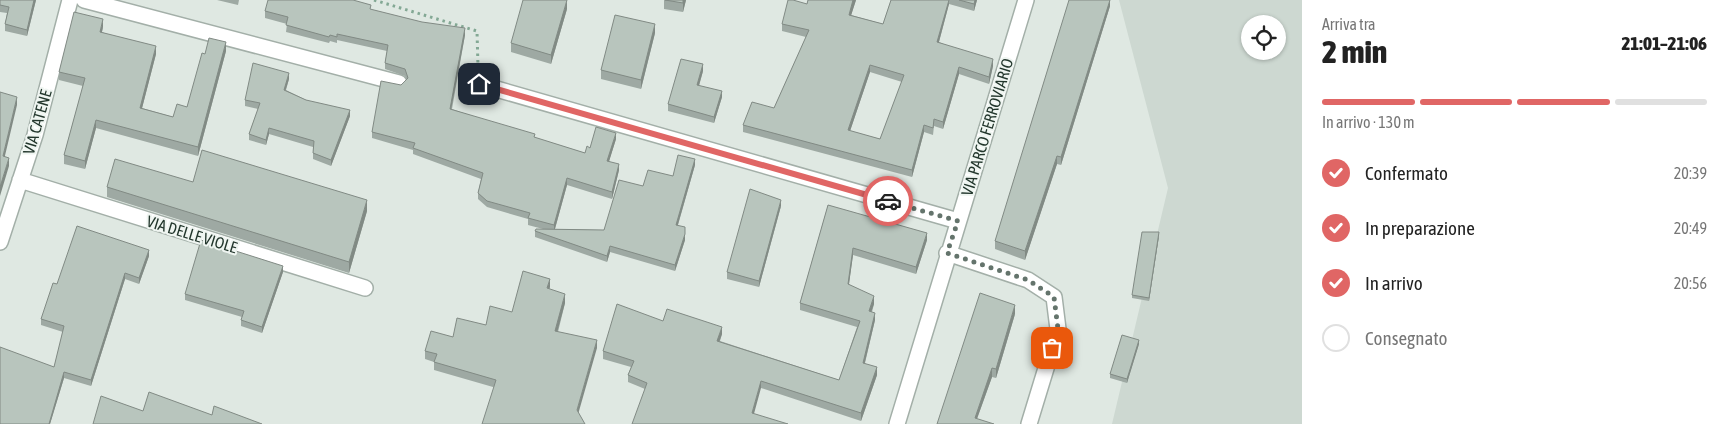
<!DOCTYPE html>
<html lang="it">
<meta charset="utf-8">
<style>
:root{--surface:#fff;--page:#f6f6f6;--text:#222;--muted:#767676;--line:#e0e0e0;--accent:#e06665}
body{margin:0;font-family:"Asap Condensed",sans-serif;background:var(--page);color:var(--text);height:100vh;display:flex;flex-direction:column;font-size:19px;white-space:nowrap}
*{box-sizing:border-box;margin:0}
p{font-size:16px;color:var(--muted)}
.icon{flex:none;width:28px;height:28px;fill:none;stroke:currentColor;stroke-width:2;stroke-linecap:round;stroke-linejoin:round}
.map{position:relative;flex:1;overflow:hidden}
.details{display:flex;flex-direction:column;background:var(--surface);width:425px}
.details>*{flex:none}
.buttons{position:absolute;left:1241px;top:15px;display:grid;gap:10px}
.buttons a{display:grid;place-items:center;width:45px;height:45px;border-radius:50%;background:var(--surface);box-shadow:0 1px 4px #0004;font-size:25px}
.pin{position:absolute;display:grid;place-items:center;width:42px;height:42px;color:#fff;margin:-21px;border-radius:10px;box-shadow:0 2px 8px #0006}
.courier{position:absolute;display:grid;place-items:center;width:50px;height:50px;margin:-25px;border:4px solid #e06665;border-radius:50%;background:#fff;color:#222;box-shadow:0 1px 6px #0007}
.headline em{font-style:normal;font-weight:800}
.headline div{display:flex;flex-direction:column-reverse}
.headline{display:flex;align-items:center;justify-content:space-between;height:85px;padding:0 20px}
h1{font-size:32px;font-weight:800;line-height:38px}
.bar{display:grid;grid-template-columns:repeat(4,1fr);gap:8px 5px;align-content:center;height:60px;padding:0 20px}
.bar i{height:6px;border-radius:4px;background:var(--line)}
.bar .current{background:var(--accent)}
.bar p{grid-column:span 4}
ol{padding:0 20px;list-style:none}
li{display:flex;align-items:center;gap:15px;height:55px}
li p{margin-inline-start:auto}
li .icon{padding:5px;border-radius:50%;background:var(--accent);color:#fff;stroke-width:4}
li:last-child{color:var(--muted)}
li i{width:28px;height:28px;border:2px solid var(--line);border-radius:50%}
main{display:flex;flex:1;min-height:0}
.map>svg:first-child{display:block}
</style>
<main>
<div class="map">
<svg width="1302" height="424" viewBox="0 0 1302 424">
<rect width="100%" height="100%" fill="#dfe8e2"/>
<path fill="#cdd8d1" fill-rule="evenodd" d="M 1119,0 L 1302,0 L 1302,424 L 1112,424 L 1168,188 ZM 1250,24 L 1278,24 L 1278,51 L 1250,51 Z"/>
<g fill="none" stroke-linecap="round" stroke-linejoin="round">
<defs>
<path id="minor" d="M 84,0 L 399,83
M 479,84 L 958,221
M 20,180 L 365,288
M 0,242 L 35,135 L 70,0
M 947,253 L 1028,280 L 1054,297 L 1058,329 L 1029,424
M 897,424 L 1026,0"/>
</defs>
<use href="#minor" stroke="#a3afa8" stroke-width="18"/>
<path stroke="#83a894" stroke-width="3" stroke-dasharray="2.5 4" stroke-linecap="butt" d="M 374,0 L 477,31 L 478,66"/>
<use href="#minor" stroke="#fff" stroke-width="15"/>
</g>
<path fill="#9ea9a3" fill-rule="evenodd" d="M 0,0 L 36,0 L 27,36 L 5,31 L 5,24 L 7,13 L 0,12 Z
M 217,0 L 239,0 L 238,5 Z
M 664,0 L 686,0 L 683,12 L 664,9 Z
M 808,0 L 856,0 L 851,15 L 883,24 L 891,0 L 977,0 L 974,11 L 949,4 L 939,42 L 993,66 L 989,84 L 959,74 L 943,129 L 934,126 L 933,135 L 924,132 L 912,177 L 743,132 L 743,125 L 774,108 L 806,37 L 782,31 L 782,24 L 807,4 ZM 870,72 L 902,82 L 880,139 L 850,131 Z
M 1110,0 L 1110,6 L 1061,165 L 1057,164 L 1025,260 L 995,249 L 995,241 Z
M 567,9 L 551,64 L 511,52 L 511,43 Z
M 371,10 L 465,35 L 452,109 L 535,138 L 585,153 L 590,148 L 616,139 L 609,161 L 619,170 L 612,199 L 567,185 L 555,229 L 604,230 L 643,186 L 673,176 L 695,165 L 678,225 L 685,240 L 675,271 L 610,252 L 607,262 L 535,237 L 535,231 L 543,229 L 528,225 L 528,219 L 487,207 L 478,199 L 478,193 L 481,179 L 413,154 L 413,150 L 372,138 L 372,132 L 401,85 L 406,80 L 405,76 L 385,69 L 385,63 L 387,51 L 337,40 L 337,43 L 330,41 L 329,43 L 286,32 L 287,24 L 265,18 L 265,11 Z
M 103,27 L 102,32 L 156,54 L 142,108 L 173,117 L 187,107 L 205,54 L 226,51 L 198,156 L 96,128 L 85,169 L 64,164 L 64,155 L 83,86 L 59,80 L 59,72 Z
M 655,33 L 641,89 L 601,79 L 601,70 Z
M 703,71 L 699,86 L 722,97 L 714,123 L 668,111 L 668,104 Z
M 289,79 L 286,90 L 306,100 L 350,116 L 331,166 L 313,159 L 313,147 L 269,134 L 266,145 L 249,140 L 249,134 L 258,109 L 245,106 L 245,100 Z
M 193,182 L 367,211 L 349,273 L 107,197 L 107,187 Z
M 828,205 L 927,240 L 916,274 L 853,255 L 849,284 L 874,304 L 872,312 L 875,320 L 865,363 L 877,375 L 861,421 L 761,388 L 645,389 L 628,382 L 628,375 L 631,367 L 603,359 L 603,351 L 663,321 L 722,334 L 720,341 L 839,380 L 857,327 L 800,310 L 800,303 Z
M 781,206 L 759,287 L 727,279 L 727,272 Z
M 1159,236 L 1149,301 L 1132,298 L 1132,295 Z
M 149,256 L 139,284 L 125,279 L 91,386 L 64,378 L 50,424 L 0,424 L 54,367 L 63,332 L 41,325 L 41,319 L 57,284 Z
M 283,272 L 262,333 L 241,326 L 241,320 L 242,317 L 185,300 L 185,294 Z
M 550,287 L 549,289 L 565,303 L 558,332 L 597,348 L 493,387 L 434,370 L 434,362 L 425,359 L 425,351 L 453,337 L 486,325 L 512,312 Z
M 1015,314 L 996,378 L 992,377 L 977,419 L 937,424 Z
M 1139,344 L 1127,383 L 1110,378 L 1110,374 Z"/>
<path fill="#818a84" d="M 34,0 L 36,0 L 27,36 L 27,30 Z
M 567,0 L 567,9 L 551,64 L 551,55 Z
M 683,0 L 686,0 L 683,12 Z
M 853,0 L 856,0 L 849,22 L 849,15 Z
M 949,0 L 949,4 L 937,49 L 937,42 Z
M 975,0 L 977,0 L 974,11 L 974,4 Z
M 1110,0 L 1110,6 L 1061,165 L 1061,157 Z
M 103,19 L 103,27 L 100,40 L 100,32 Z
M 655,24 L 655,33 L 641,89 L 641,80 Z
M 465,28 L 465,35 L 450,115 L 450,109 Z
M 226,42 L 226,51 L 198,156 L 198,147 Z
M 156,46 L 156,54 L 140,116 L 140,108 Z
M 993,59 L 993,66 L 989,84 L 989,77 Z
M 703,64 L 703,71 L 697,92 L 697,85 Z
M 870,65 L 870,72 L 848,137 L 848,130 Z
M 959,67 L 959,74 L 943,129 L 943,122 Z
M 289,73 L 289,79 L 284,95 L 284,90 Z
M 722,91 L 722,97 L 714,123 L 714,117 Z
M 17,97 L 17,105 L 3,164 L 3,156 Z
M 350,110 L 350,116 L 331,166 L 331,160 Z
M 96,120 L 96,128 L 85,169 L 85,161 Z
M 924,125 L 924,132 L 912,177 L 912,170 Z
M 269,128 L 269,134 L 266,145 L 266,140 Z
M 616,133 L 616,139 L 607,168 L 607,161 Z
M 1057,156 L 1057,164 L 1025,260 L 1025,251 Z
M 9,158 L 9,166 L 0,196 L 0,187 Z
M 695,159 L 695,165 L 676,231 L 676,225 Z
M 619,164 L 619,170 L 612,199 L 612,192 Z
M 567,178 L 567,185 L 554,232 L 554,225 Z
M 367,200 L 367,211 L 349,273 L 349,262 Z
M 781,200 L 781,206 L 759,287 L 759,281 Z
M 1159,232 L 1159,236 L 1149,301 L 1149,298 Z
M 927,233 L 927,240 L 916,274 L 916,267 Z
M 685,234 L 685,240 L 675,271 L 675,265 Z
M 610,246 L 610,252 L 607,262 L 607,256 Z
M 853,248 L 853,255 L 848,291 L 848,284 Z
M 149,250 L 149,256 L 139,284 L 139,278 Z
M 283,266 L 283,272 L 262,333 L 262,327 Z
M 125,273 L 125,279 L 91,386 L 91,380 Z
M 550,279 L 550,287 L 547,296 L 547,288 Z
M 565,294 L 565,303 L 555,340 L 555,331 Z
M 874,296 L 874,304 L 869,318 L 869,311 Z
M 1015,305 L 1015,314 L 996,378 L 996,369 Z
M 875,313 L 875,320 L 863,370 L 863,363 Z
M 722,327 L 722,334 L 717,348 L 717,341 Z
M 597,340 L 597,348 L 577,418 L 577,410 Z
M 1139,340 L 1139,344 L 1127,383 L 1127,379 Z
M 877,367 L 877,375 L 861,421 L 861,413 Z
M 992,368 L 992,377 L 975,424 L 975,418 Z
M 64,372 L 64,378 L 50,424 L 49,424 Z
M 761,381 L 761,388 L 752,421 L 752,413 Z"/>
<path fill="#b8c5bd" stroke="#818a84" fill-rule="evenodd" d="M 0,0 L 34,0 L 27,30 L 5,24 L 9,7 L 0,5 Z
M 268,0 L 353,0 L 371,5 L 370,9 L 422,22 L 465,28 L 450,109 L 535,134 L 534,137 L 585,153 L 587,146 L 590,148 L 596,127 L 616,133 L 607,161 L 619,164 L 612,192 L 567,178 L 554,225 L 528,218 L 530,213 L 487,201 L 478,193 L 483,173 L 413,148 L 415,143 L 372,132 L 381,81 L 401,85 L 408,78 L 405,69 L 385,63 L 388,45 L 337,34 L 337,37 L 330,35 L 329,37 L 286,25 L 288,17 L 265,11 Z
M 523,0 L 567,0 L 551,55 L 511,43 Z
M 665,0 L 683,0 L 683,3 Z
M 788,0 L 793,0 L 807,4 L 808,0 L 853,0 L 849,15 L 883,24 L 891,0 L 949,0 L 937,42 L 993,59 L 989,77 L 959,67 L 943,122 L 934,119 L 933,128 L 924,125 L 912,170 L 743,125 L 752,102 L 774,108 L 809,30 L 782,24 ZM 870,65 L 904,75 L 880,139 L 848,130 Z
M 959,0 L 975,0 L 974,4 Z
M 1069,0 L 1110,0 L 1061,157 L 1057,156 L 1025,251 L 995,241 Z
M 74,12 L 103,19 L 100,32 L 156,46 L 140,108 L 173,117 L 177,104 L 187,107 L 202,53 L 205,54 L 209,38 L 226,42 L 198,147 L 96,120 L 85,161 L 64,155 L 85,78 L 59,72 Z
M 615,15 L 655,24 L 641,80 L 601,70 Z
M 681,59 L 703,64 L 697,85 L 722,91 L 714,117 L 668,104 Z
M 253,63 L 289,73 L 284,90 L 306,100 L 350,110 L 331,160 L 313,153 L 314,141 L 269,128 L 266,140 L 249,134 L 260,103 L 245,100 Z
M 0,92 L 17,97 L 3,156 L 9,158 L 0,187 Z
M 202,150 L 367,200 L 349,262 L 107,187 L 115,159 L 193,182 Z
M 678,155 L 695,159 L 676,225 L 685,227 L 685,234 L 675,265 L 610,246 L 607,256 L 535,231 L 536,229 L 604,230 L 619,180 L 643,186 L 648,170 L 673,176 Z
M 750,189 L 781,200 L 759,281 L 727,272 Z
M 828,205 L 927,233 L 916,267 L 853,248 L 848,284 L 874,296 L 869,311 L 875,313 L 863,363 L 877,367 L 861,413 L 761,381 L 752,413 L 788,424 L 632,424 L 647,383 L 628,375 L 634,361 L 603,351 L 617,304 L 663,321 L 667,309 L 722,327 L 717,341 L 839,380 L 860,321 L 800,303 Z
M 77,226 L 149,250 L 139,278 L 125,273 L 91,380 L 64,372 L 49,424 L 0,424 L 0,347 L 54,367 L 64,326 L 41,319 L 53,283 L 57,284 Z
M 1142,232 L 1159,232 L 1149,298 L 1132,295 Z
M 201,240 L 283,266 L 262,327 L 241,320 L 244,311 L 185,294 Z
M 523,271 L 550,279 L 547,288 L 565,294 L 555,331 L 597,340 L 577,410 L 585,424 L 482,424 L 496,380 L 434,362 L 437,354 L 425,351 L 431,331 L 453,337 L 457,318 L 486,325 L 490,306 L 512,312 Z
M 980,293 L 1015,305 L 996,369 L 992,368 L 975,418 L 994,424 L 937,424 Z
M 1122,335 L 1139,340 L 1127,379 L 1110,374 Z
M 149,392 L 212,415 L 214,406 L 262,424 L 93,424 L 101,396 L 143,411 Z"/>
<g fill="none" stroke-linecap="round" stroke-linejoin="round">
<path stroke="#64746c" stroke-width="5" stroke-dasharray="0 9" d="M 888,201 L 958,221 L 947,253 L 1028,280 L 1054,297 L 1058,329 L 1052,348"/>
<path stroke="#e06665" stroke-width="6" d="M 479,84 L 888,201"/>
</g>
<g text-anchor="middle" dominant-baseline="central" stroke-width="4" stroke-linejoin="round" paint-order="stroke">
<g font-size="16" fill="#22362c" stroke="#eff5f1">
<text transform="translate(37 122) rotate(-74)">VIA CATENE</text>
<text transform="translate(987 127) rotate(-73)">VIA PARCO FERROVIARIO</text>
<text transform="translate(192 234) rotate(17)">VIA DELLE VIOLE</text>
</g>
</g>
</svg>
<div class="buttons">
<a><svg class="icon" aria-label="locate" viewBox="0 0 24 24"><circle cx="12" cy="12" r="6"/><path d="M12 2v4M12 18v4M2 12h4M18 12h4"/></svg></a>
</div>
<div class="pin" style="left:1052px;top:348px;background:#ea580c"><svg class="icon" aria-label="bag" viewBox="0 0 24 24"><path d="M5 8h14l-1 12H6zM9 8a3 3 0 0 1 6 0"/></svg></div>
<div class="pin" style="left:479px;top:84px;background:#1f2937"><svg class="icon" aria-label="home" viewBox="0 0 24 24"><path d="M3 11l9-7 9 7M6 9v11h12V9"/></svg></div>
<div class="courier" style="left:888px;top:201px"><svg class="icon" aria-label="car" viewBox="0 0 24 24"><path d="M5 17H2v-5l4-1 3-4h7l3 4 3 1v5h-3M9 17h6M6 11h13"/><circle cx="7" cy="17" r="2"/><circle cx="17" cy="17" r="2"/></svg></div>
</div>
<section class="details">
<div class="headline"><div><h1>2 min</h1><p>Arriva tra</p></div><em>21:01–21:06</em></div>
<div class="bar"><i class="current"></i><i class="current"></i><i class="current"></i><i></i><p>In arrivo · 130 m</p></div>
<ol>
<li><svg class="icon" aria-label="check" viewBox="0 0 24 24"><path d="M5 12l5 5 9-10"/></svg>Confermato<p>20:39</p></li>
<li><svg class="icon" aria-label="check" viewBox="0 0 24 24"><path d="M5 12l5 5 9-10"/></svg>In preparazione<p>20:49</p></li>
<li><svg class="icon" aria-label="check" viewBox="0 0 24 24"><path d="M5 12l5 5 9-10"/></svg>In arrivo<p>20:56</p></li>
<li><i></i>Consegnato</li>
</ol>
</section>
</main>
